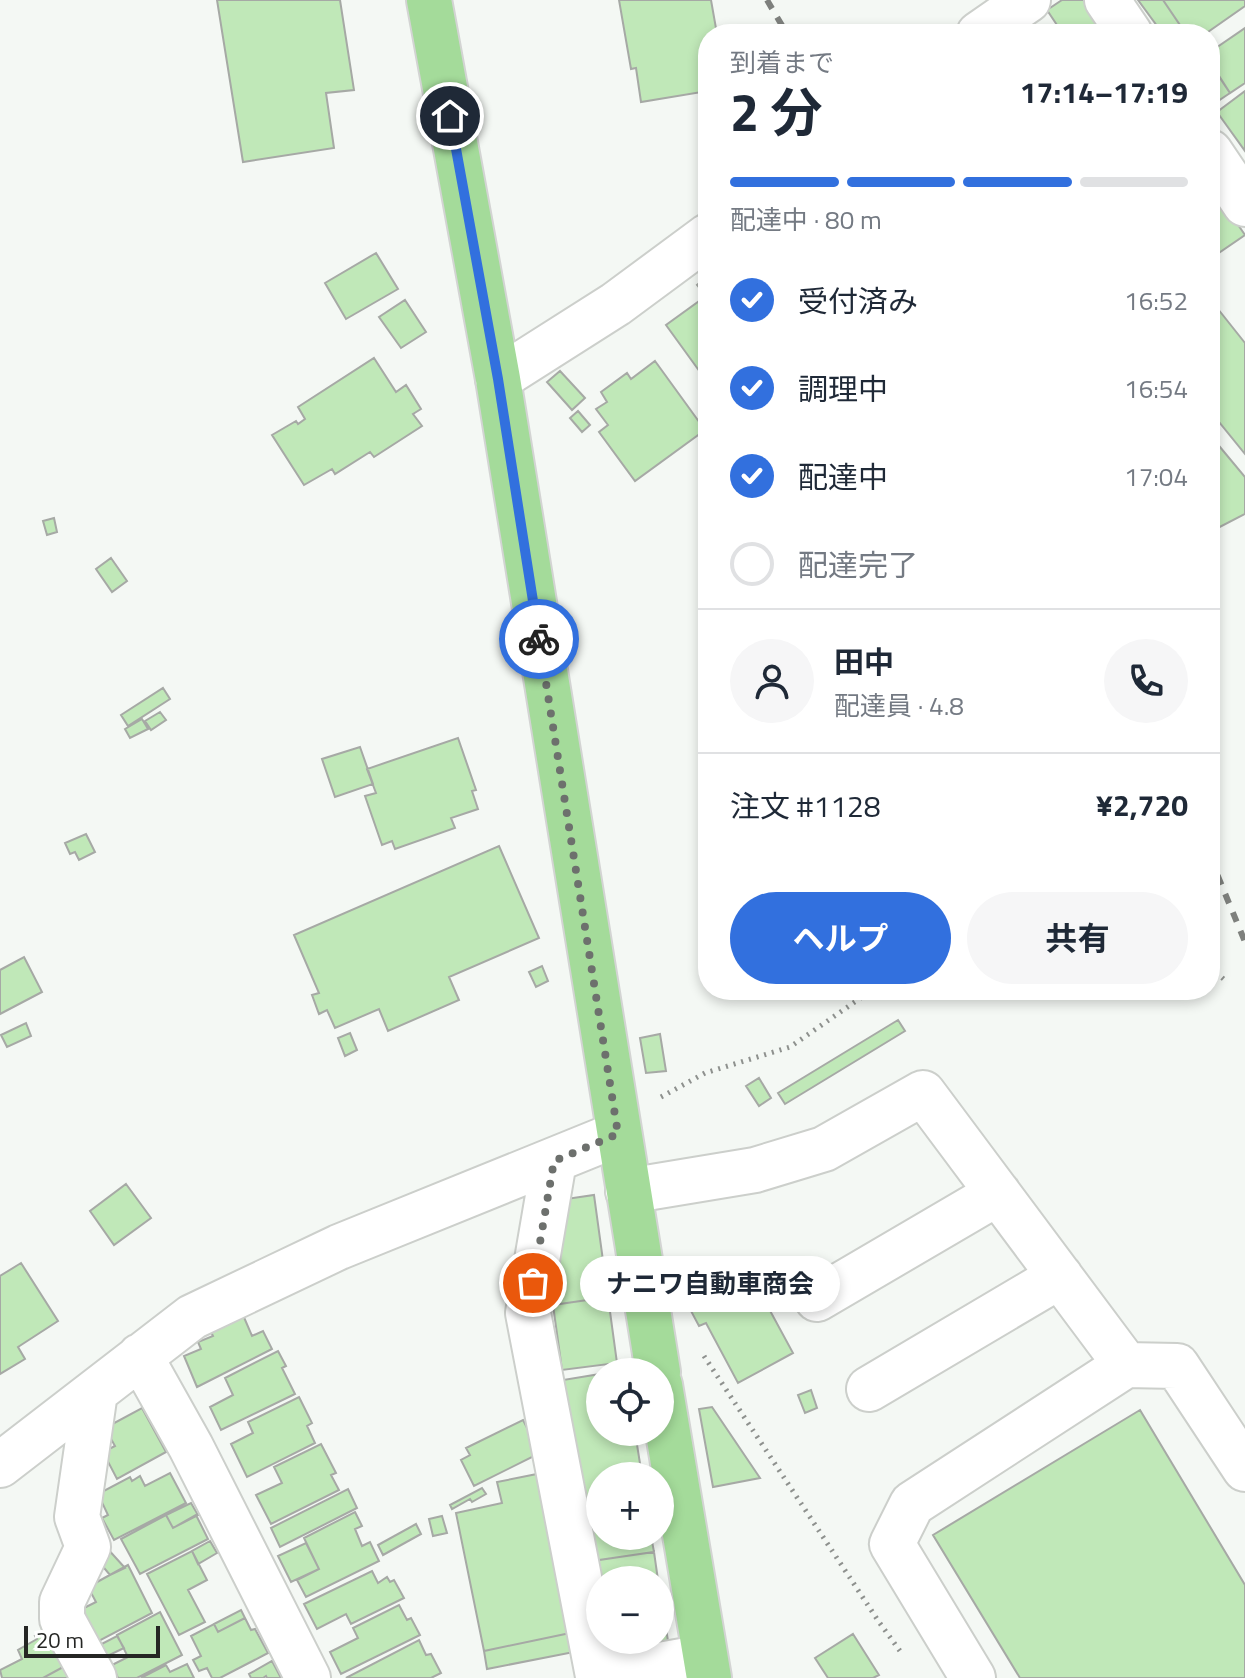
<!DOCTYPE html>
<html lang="ja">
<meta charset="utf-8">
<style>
:root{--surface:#fff;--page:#f6f6f7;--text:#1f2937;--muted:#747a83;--line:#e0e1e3;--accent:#3270de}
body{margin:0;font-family:"Titillium Web","Noto Sans JP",sans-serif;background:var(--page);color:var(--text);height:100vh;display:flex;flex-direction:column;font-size:30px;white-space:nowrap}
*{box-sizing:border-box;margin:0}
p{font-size:26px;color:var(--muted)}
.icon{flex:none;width:44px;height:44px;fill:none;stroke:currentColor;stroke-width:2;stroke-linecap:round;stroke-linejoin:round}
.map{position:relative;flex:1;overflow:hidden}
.panel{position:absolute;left:698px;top:24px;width:522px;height:976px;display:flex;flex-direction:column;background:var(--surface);border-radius:32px;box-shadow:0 4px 12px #0003}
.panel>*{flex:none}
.controls{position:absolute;left:586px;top:1358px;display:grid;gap:16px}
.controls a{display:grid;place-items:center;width:88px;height:88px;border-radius:50%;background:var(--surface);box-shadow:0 4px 12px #0003;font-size:40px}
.scale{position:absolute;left:24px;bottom:20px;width:136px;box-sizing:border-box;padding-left:8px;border:4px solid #252624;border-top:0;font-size:22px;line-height:28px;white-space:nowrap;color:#252624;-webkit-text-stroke:6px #fff;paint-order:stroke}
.pin{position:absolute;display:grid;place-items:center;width:68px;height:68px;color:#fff;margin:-34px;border:4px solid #fff;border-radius:50%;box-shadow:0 2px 8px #0007}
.courier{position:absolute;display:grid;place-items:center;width:80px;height:80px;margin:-40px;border:6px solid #3270de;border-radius:50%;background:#fff;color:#222;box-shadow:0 2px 10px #0007}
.bubble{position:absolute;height:56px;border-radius:28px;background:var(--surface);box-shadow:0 4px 12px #0003;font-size:26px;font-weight:700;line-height:56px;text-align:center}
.head em{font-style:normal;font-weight:700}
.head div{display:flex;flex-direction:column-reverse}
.head{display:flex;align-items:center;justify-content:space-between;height:136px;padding:0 32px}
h1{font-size:52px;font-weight:700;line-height:60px}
.bar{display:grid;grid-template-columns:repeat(4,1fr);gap:12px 8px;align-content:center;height:96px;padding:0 32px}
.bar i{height:10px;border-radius:6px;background:var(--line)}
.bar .selected{background:var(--accent)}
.bar p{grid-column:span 4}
.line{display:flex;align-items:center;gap:20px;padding:0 32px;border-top:2px solid var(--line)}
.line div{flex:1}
.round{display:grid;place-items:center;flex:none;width:84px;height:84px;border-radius:42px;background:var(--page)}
ol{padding:0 32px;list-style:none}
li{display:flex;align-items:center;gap:24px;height:88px}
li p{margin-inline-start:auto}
li .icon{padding:8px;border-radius:50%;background:var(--accent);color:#fff;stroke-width:4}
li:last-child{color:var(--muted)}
li i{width:44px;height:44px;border:4px solid var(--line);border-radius:50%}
.button{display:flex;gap:16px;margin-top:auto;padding:16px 32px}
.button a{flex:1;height:92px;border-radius:48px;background:var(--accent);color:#fff;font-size:32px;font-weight:700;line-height:92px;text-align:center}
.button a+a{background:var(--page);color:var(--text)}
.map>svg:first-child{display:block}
</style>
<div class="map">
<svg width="1245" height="1678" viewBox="0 0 1245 1678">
<rect width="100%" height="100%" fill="#f4f8f4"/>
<path fill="#c0e8b8" stroke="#a6a9a5" stroke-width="2" d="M 217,0 L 340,0 L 354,90 L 326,93 L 334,148 L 243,162 Z
M 619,0 L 711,0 L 717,34 L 708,34 L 708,91 L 641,102 L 636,68 L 631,69 Z
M 1062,0 L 1084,0 L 1107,34 L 1063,34 L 1047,10 Z
M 1138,0 L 1163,0 L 1180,25 L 1168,34 L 1163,34 Z
M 1163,0 L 1245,0 L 1245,6 L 1205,34 L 1186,34 Z
M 1245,28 L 1245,83 L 1230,93 L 1210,63 L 1210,52 Z
M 1212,65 L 1230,93 L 1212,105 L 1210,102 L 1210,66 Z
M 1245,91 L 1245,151 L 1217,112 Z
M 1210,184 L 1245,235 L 1210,259 Z
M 376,253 L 398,289 L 346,319 L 325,283 Z
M 708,276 L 708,383 L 666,325 L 706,296 L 697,285 Z
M 405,300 L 426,332 L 401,348 L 379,317 Z
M 1214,304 L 1245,343 L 1245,454 L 1210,411 L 1210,307 Z
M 374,358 L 396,392 L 406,385 L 421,409 L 413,414 L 422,426 L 374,457 L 370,452 L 335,474 L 332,469 L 304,485 L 272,435 L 296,421 L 298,424 L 305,419 L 298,407 Z
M 655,361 L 705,430 L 635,481 L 599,432 L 608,425 L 596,409 L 607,402 L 601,392 L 627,373 L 631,379 Z
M 560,371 L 585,398 L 572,410 L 547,382 Z
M 578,411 L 590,425 L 582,432 L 570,418 Z
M 1210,435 L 1245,477 L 1245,514 L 1210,532 Z
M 54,518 L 57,532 L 47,535 L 43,521 Z
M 111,558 L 127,581 L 112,592 L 96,569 Z
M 163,688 L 170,699 L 128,726 L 121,715 Z
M 160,712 L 166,720 L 151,730 L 145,721 Z
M 142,719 L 148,729 L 130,738 L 125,729 Z
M 458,738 L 476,790 L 472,791 L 478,809 L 451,818 L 455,828 L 395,849 L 392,841 L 382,845 L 365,796 L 376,793 L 367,769 Z
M 360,747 L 373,784 L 335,797 L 322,759 Z
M 86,834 L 95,852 L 79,860 L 75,852 L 70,854 L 65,843 Z
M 499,846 L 539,938 L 449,977 L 459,1000 L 388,1031 L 379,1009 L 335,1028 L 327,1010 L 319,1014 L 312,995 L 319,993 L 294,935 Z
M 24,957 L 42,992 L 0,1014 L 0,970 Z
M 542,966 L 548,981 L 536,987 L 529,972 Z
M 898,1020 L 905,1031 L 785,1104 L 778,1093 Z
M 26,1023 L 31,1036 L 7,1047 L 1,1035 Z
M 350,1033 L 357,1050 L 345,1056 L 338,1038 Z
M 660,1034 L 666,1071 L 646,1073 L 640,1038 Z
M 759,1078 L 771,1098 L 759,1106 L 746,1086 Z
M 126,1184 L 151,1218 L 114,1245 L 90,1211 Z
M 594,1195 L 608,1297 L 553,1305 L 559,1200 Z
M 743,1261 L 793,1353 L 738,1383 L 706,1323 L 699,1326 L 682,1294 Z
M 21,1263 L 58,1321 L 18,1347 L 25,1359 L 0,1374 L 0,1276 Z
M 608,1297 L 617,1363 L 562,1370 L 553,1305 Z
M 243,1315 L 252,1336 L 263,1331 L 272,1349 L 197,1387 L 184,1356 L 201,1349 L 198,1342 L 213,1336 L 210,1330 Z
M 278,1351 L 286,1366 L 282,1368 L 295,1394 L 221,1430 L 210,1407 L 233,1395 L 225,1378 Z
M 600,1374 L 600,1432 L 635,1432 L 642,1476 L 600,1476 L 600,1536 L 651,1536 L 654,1552 L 592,1561 L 563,1380 Z
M 811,1390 L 817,1408 L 805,1413 L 798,1395 Z
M 299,1397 L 312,1423 L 307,1426 L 315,1443 L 247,1477 L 231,1444 L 253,1433 L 248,1422 Z
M 712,1407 L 760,1478 L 713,1487 L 699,1409 Z
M 142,1408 L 166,1452 L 117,1479 L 103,1452 L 115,1446 L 105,1428 Z
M 1140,1410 L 1245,1585 L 1245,1678 L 1020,1678 L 933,1535 Z
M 523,1420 L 540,1453 L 474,1486 L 461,1460 L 470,1455 L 466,1448 Z
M 321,1444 L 336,1473 L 331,1475 L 339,1490 L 271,1524 L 256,1495 L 282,1483 L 274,1467 Z
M 170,1473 L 186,1503 L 114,1540 L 102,1518 L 108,1515 L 98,1494 L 130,1477 L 132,1481 L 140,1476 L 145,1486 Z
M 542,1473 L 575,1632 L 484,1651 L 456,1513 L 502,1503 L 497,1482 Z
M 482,1488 L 486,1494 L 472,1502 L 470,1499 L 452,1509 L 450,1505 Z
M 348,1489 L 357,1508 L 280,1547 L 271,1528 Z
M 191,1503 L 198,1515 L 173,1528 L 166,1515 Z
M 355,1512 L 362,1526 L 355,1529 L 362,1546 L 370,1542 L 379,1561 L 306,1597 L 297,1580 L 319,1569 L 304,1538 Z
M 166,1515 L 173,1528 L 196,1515 L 208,1539 L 140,1574 L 121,1539 Z
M 442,1516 L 447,1533 L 433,1536 L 429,1519 Z
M 416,1524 L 421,1534 L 383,1555 L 378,1545 Z
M 210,1541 L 217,1553 L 198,1564 L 192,1551 Z
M 306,1543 L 319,1569 L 291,1582 L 278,1556 Z
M 106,1547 L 125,1568 L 110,1575 L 99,1562 Z
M 192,1551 L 207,1580 L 188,1590 L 205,1622 L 179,1635 L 147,1574 Z
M 654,1552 L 658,1580 L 600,1580 L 592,1561 Z
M 128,1565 L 152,1613 L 95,1643 L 78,1611 L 96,1602 L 88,1587 Z
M 372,1571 L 378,1583 L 387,1577 L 390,1582 L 394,1580 L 404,1598 L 351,1624 L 346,1614 L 317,1629 L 304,1604 Z
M 660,1590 L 668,1641 L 607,1651 L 605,1640 L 660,1640 Z
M 399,1605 L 407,1620 L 411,1618 L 420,1635 L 341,1674 L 330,1652 L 358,1638 L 353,1628 Z
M 241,1610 L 245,1618 L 218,1632 L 214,1624 Z
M 160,1612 L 182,1655 L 137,1678 L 118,1678 L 112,1665 L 128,1657 L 117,1635 Z
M 245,1618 L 251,1630 L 255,1629 L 268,1653 L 220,1678 L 212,1678 L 207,1668 L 199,1671 L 193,1660 L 201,1656 L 191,1636 L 214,1624 L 218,1632 Z
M 45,1631 L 65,1666 L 43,1678 L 2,1678 L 0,1670 L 22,1659 L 18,1650 L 37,1639 L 35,1636 Z
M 575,1632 L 579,1651 L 487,1669 L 484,1651 Z
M 853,1634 L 879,1675 L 873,1678 L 828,1678 L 815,1658 Z
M 117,1636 L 124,1648 L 99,1660 L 92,1649 Z
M 419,1640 L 426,1655 L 431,1654 L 441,1673 L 431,1678 L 346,1678 Z
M 272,1661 L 281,1678 L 267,1678 L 266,1676 L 263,1678 L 251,1678 L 249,1674 Z
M 187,1664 L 194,1678 L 141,1678 L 166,1665 L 170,1672 Z
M 65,1666 L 71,1678 L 43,1678 Z"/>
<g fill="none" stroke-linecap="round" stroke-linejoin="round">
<defs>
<path id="minor" d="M 1107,0 L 1130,34
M 979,34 L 1028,0
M 1210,152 L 1245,204
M 498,379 L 616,304 L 708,236
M 554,1161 L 528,1313 L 598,1676 L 705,1657
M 628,1191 L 755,1170 L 824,1149 L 923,1093 L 1126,1365
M 817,1299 L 998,1193
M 140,1356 L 191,1447 L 308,1678
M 869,1389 L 1060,1276
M 0,1465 L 192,1317 L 339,1247 L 618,1134
M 94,1678 L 62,1619 L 62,1602 L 88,1547 L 77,1517 L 95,1392
M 973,1678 L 892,1544 L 912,1504 L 1126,1365 L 1177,1366 L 1245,1469"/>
<path id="highway" d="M 429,0 L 498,379 L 658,1372
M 660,1385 L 709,1678"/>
</defs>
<use href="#minor" stroke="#cccfcb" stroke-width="48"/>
<use href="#highway" stroke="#d3d4d3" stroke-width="48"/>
<path stroke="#8e918e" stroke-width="5" stroke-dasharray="2 6" stroke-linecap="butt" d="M 1210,967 L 1227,982
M 661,1097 L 705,1073 L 790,1047 L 872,990
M 704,1356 L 879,1622 L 900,1651"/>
<use href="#minor" stroke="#fff" stroke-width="44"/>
<use href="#highway" stroke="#a4db9a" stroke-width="44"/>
<path stroke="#7e807d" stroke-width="6" stroke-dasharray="10 10" stroke-linecap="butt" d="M 767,0 L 787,34
M 1210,857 L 1245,942"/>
</g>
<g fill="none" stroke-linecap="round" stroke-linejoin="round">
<path stroke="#6d706d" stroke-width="8" stroke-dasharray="0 14.4" d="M 533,1283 L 554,1161 L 618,1134 L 539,639"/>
<path stroke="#3270de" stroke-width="10" d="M 450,116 L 498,379 L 539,639"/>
</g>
</svg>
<div class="controls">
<a><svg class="icon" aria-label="locate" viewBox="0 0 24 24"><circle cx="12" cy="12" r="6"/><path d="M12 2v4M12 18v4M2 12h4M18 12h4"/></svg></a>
<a>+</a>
<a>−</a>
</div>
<div class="scale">20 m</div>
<div class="pin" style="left:533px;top:1283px;background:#ea580c"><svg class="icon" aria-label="bag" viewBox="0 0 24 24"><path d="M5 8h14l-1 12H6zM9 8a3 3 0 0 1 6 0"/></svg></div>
<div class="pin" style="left:450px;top:116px;background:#1f2937"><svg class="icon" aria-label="home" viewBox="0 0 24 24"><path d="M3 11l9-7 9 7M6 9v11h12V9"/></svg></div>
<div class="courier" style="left:539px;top:639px"><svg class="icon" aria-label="bike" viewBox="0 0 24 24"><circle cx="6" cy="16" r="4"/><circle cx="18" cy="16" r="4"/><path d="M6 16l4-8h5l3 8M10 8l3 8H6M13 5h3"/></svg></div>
<div class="bubble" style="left:580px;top:1256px;width:260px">ナニワ自動車商会</div>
<section class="panel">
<div class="head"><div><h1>2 分</h1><p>到着まで</p></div><em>17:14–17:19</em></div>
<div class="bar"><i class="selected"></i><i class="selected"></i><i class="selected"></i><i></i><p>配達中 · 80 m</p></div>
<ol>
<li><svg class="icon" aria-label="check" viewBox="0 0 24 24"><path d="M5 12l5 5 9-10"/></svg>受付済み<p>16:52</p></li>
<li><svg class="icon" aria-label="check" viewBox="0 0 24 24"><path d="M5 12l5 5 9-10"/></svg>調理中<p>16:54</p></li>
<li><svg class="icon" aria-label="check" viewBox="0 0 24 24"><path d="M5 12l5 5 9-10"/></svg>配達中<p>17:04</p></li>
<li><i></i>配達完了</li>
</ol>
<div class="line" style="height:144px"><a class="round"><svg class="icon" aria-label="person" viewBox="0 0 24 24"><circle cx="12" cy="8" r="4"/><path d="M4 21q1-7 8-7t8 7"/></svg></a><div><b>田中</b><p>配達員 · 4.8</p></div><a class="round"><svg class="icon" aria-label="phone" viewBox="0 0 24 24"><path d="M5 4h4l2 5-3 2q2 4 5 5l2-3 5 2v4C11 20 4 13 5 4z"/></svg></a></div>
<div class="line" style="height:104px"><div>注文 #1128</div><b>¥2,720</b></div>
<div class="button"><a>ヘルプ</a><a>共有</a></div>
</section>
</div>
